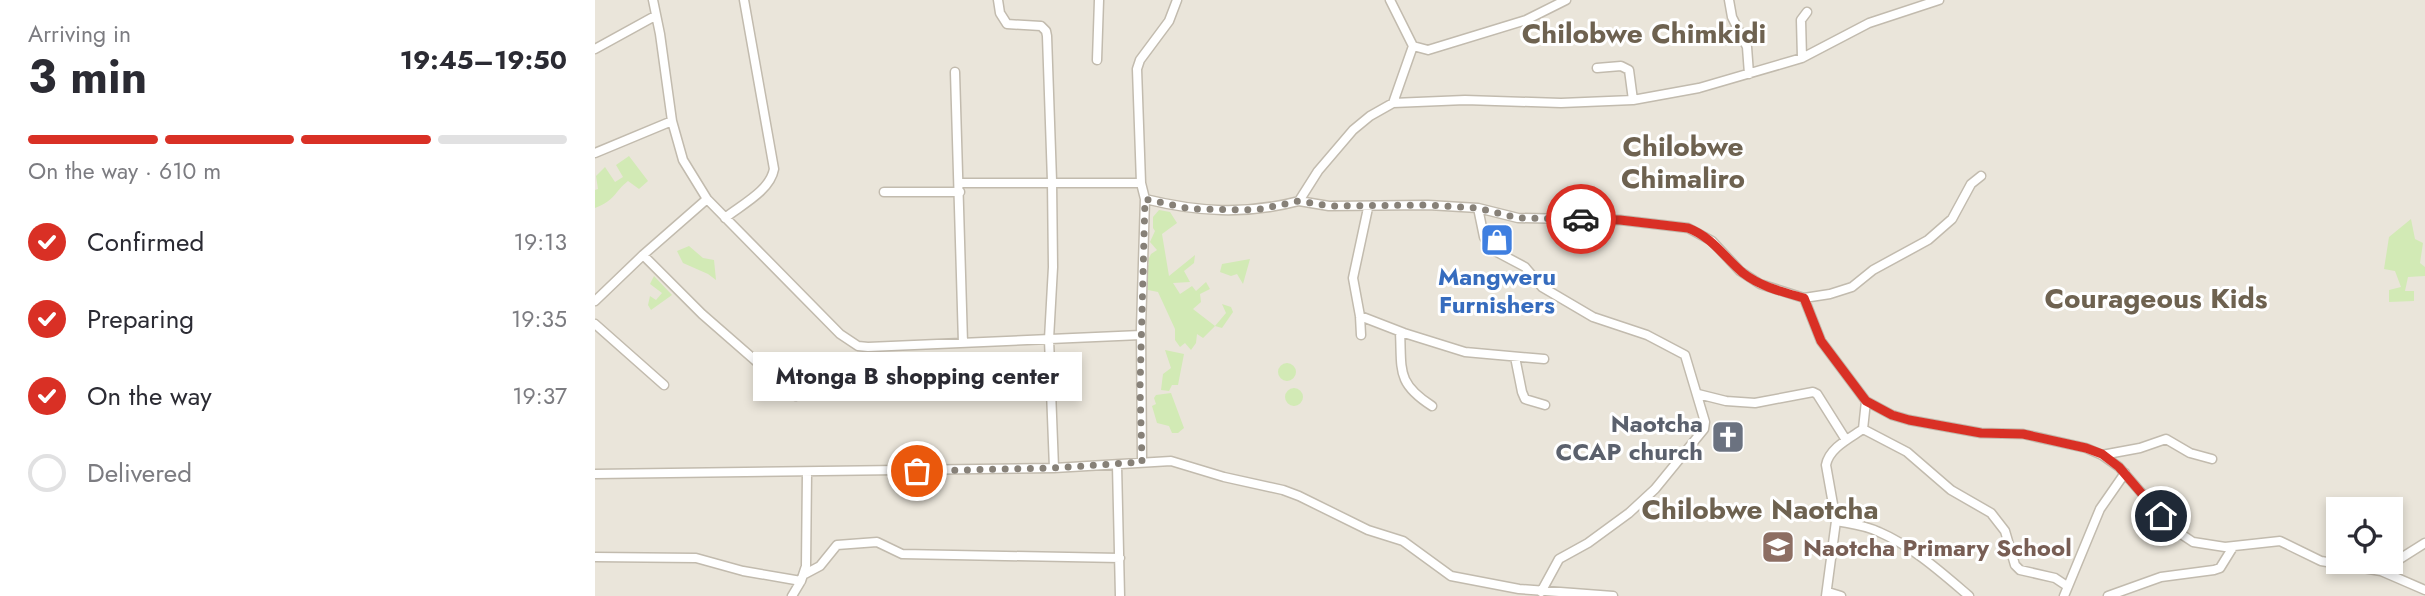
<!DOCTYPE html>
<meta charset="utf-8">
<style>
:root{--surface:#fff;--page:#f7f7f7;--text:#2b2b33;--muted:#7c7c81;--line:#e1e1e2;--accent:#d93025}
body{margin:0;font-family:Jost,sans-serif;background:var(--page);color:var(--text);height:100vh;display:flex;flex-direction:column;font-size:26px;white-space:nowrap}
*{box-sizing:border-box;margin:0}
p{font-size:23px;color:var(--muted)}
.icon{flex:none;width:38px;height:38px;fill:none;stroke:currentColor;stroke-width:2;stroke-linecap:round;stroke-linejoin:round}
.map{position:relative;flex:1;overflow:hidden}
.panel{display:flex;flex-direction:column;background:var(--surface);width:595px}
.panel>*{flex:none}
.fabs{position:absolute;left:1731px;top:497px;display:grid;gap:14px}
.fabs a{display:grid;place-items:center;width:77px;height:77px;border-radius:0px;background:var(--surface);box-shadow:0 4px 10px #0003;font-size:35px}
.pin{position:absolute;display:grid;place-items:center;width:60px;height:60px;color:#fff;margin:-30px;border:4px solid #fff;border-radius:50%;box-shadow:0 2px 7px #0007}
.courier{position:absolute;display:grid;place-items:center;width:70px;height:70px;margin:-35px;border:5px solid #d93025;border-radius:50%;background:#fff;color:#222;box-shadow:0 2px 9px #0007}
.bubble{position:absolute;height:49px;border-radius:0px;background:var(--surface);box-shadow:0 4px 10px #0003;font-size:23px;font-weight:700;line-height:49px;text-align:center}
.headline em{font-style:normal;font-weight:700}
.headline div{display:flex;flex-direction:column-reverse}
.headline{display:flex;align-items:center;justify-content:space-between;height:119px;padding:0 28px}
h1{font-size:46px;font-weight:700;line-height:52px}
.bar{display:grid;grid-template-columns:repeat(4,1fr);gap:10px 7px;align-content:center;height:84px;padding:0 28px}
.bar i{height:9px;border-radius:5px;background:var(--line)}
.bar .active{background:var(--accent)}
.bar p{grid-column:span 4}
ol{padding:0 28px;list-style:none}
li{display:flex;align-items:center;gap:21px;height:77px}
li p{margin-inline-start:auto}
li .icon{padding:7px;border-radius:50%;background:var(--accent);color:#fff;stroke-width:4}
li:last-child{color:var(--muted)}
li i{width:38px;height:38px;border:4px solid var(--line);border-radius:50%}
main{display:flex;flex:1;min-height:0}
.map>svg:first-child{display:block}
</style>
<main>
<section class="panel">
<div class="headline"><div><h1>3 min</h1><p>Arriving in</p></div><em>19:45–19:50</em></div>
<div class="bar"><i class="active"></i><i class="active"></i><i class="active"></i><i></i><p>On the way · 610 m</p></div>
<ol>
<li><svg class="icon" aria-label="check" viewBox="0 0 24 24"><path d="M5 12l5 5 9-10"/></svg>Confirmed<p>19:13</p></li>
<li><svg class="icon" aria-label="check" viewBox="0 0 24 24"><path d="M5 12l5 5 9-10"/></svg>Preparing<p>19:35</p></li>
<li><svg class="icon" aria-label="check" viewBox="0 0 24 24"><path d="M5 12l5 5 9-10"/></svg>On the way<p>19:37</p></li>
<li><i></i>Delivered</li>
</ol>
</section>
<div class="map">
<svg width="1830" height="596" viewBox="0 0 1830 596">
<rect width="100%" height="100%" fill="#f6f3ec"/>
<path fill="#eae5da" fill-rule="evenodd" d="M 0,0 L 1830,0 L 1830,596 L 0,596 ZM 1743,509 L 1796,509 L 1796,562 L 1743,562 Z"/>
<path fill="#d2eab5" d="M 34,156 L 53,181 L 44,189 L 33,181 C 18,193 21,200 0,208 L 0,190 L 3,189 L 1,176 L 10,167 L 20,182 L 28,177 L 21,165 Z
M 564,210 L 575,212 L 582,223 L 567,234 L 574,276 L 600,255 L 599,263 L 589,271 L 595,282 L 578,283 L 585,294 L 597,286 L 601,291 L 611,282 L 615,289 L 605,294 L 606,302 L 598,309 L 620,326 L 631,313 L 627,304 L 636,307 L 638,312 L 627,328 L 620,326 L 608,338 L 602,334 L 601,343 L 596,350 L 590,343 L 585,347 L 580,340 L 580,329 L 563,292 L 553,290 L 550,266 L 554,265 L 553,260 L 556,254 L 562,250 L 555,242 L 560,231 L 558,228 L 558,217 Z
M 1816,219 L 1820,239 L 1828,243 L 1825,263 L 1830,267 L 1830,276 L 1813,277 L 1810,291 L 1819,291 L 1819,301 L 1794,302 L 1794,290 L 1806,287 L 1800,271 L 1789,269 L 1794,237 Z
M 94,246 L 108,258 L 119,260 L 121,280 L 113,274 L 88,263 L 82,251 Z
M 655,259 L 648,284 L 642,274 L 636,276 L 625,272 L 627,264 Z
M 59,276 L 77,295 L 56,310 L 53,305 L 55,296 L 61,300 L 67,293 L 55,284 Z
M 570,350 L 589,354 L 583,385 L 577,385 L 574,391 L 566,390 L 568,374 L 576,368 Z
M683 372a9 9 0 1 1 18 0a9 9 0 1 1-18 0Z
M690 397a9 9 0 1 1 18 0a9 9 0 1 1-18 0Z
M 576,393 L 589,428 L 583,433 L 577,433 L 574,426 L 562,423 L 557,406 L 561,404 L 559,398 L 561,395 Z"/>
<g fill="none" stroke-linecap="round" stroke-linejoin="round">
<defs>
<path id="minor" d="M 403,0 L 405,13 L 412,24 L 446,26 L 451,31 L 452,36 L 457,181 L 458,267 L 454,339 L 459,468
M 795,0 L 818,46 L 833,50 L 931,20 L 971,0
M 1134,0 L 1137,17 L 1152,47 L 1154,74
M 0,49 L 60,16
M 1207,58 L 1206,20 L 1212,12
M 502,60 L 504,0
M 1002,68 L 1026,66 L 1034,70 L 1038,100
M 360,72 L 368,343
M 798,103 L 818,46
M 0,153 L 77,121
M 365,183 L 546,183
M 289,192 L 365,192
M 112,199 L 245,334 L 263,346 L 273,347 L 546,335
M 550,199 C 603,212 650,215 704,201 L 723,171 L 758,130 L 775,116 L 798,103 L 870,100 L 966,103 L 1038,100 L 1104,88 L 1207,58 L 1274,23 L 1344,0
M 704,201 L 734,206 L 833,205 L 883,208 L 923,218 L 1025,220 L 1093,228 L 1117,241 L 1145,271 L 1165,284 L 1209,298 L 1235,294 L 1257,287 L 1278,270 L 1333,240 L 1357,219 L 1376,184 L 1386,176
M 883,208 L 889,237 L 898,250 L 930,267 L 947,287 L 998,317 L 1052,335 L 1090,355 L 1110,422 L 1109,429 L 1060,489 L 1034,513 L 993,543 L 964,559 L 946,592
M 130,218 C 146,205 175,191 179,169 L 149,0
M 48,255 L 107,314 L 201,396
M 1209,298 L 1226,341 L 1271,401 L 1268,429 C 1255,438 1234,448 1231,465 L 1241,521 L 1231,596
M 0,301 L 48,255 L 112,199 L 88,160 L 77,121 L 65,34 L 58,0
M 765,316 L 809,333 L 870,352 L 949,359
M 0,324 L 69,385
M 805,332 C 807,370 801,383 837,406
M 766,335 L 765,316 L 758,278 L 773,208
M 920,357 L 927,392 L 930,399 L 950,405
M 1103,394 L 1131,401 L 1160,403 L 1218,392 L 1222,394 L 1251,440
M 1271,401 L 1297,415 L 1314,420 L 1386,433 L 1428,434 L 1491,448 L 1507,455 L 1524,467 L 1577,528 L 1598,542 L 1630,547 L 1685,541 L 1726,561 L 1786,571 L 1830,590
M 1268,429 L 1312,452 L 1356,490 L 1396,513 L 1410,531 L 1420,565 L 1425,570 L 1460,578 L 1472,586
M 1507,455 L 1545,448 L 1571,439 L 1595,453 L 1617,459
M 547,462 L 546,328 L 550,199 L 546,183 L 542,69 L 545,60 L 574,21 L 582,0
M 522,465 L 525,596
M 0,474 L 459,468 L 576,461 L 629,477 L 688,490 L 704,496 L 773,530 L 808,541 L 856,576 L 924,589 L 1018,596
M 1241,521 C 1256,524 1270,525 1284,532 C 1317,546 1347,573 1374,596
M 0,557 L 101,558 L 148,571 L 206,581
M 1789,572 L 1803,560 L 1830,543
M 210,574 L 225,566 L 242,545 L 282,542 L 307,554 L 525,558
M 1233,592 L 1246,596
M 197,596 L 206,581 L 211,566 L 212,473
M 1469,596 L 1505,509 L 1530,473
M 1513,596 L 1566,577 L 1619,570 L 1625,568 L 1638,547"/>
</defs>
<use href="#minor" stroke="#c2bbae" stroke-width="11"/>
<use href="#minor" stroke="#fff" stroke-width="8"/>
</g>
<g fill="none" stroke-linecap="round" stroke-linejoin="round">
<path stroke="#878178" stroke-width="7" stroke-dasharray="0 12.6" d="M 322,471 L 458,468 L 547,462 L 545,388 L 550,199 L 596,209 L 661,210 L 704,201 L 734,206 L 833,205 L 883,208 L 923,218 L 986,219"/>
<path stroke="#d93025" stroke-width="9" d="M 986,219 L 1025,220 L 1093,228 C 1117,237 1129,257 1148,273 C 1166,287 1188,292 1209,298 L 1226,341 L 1271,401 L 1297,415 L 1314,420 L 1386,433 L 1428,434 L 1491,448 L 1507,454 L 1524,467 L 1566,516"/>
</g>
<defs>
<symbol id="shop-square" viewBox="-11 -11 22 22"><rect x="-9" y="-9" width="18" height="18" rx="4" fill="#3f7fe0" stroke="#fff"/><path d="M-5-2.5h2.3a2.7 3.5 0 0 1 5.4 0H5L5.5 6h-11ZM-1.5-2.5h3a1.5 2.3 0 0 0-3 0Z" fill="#fff"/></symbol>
<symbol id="church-square" viewBox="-11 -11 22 22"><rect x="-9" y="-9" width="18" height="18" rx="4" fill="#6b7280" stroke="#fff"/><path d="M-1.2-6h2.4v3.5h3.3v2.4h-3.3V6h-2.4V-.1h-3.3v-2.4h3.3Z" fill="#fff"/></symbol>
<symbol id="school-square" viewBox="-11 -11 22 22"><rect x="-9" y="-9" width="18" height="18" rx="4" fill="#8d6e63" stroke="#fff"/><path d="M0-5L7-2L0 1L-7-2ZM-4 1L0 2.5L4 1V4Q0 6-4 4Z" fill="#fff"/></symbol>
</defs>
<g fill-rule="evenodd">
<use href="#shop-square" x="883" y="221" width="38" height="38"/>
<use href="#church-square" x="1114" y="418" width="38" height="38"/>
<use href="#school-square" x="1164" y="528" width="38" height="38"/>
</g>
<g text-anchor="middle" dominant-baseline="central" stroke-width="6" stroke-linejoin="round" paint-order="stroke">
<g font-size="24" font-weight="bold" fill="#366cbe" stroke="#fff">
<text x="902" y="276">Mangweru<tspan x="902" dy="28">Furnishers</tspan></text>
</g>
<g font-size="24" font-weight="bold" fill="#5b616d" stroke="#fff" text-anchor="end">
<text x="1108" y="423">Naotcha<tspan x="1108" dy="28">CCAP church</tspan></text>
</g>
<g font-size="24" font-weight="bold" fill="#785e54" stroke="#fff" text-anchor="start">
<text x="1208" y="547">Naotcha Primary School</text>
</g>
<g font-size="28" font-weight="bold" fill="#6e6250" stroke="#fff">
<text x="1049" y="33">Chilobwe Chimkidi</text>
<text x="1088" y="146">Chilobwe<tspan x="1088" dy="32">Chimaliro</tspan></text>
<text x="1561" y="298">Courageous Kids</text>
<text x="1165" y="509">Chilobwe Naotcha</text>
</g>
</g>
</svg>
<div class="fabs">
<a><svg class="icon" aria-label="locate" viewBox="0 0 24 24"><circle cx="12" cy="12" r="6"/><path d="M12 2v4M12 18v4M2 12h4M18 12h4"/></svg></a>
</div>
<div class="pin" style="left:322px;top:471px;background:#ea580c"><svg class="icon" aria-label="bag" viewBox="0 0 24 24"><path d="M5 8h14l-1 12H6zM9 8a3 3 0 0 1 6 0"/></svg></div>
<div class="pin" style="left:1566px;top:516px;background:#1f2937"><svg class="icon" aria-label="home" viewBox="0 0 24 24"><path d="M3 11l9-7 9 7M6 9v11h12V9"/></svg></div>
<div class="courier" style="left:986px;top:219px"><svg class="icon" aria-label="car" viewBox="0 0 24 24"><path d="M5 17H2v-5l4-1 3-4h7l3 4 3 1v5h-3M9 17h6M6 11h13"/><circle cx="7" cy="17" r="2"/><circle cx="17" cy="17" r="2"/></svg></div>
<div class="bubble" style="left:158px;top:352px;width:329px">Mtonga B shopping center</div>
</div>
</main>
